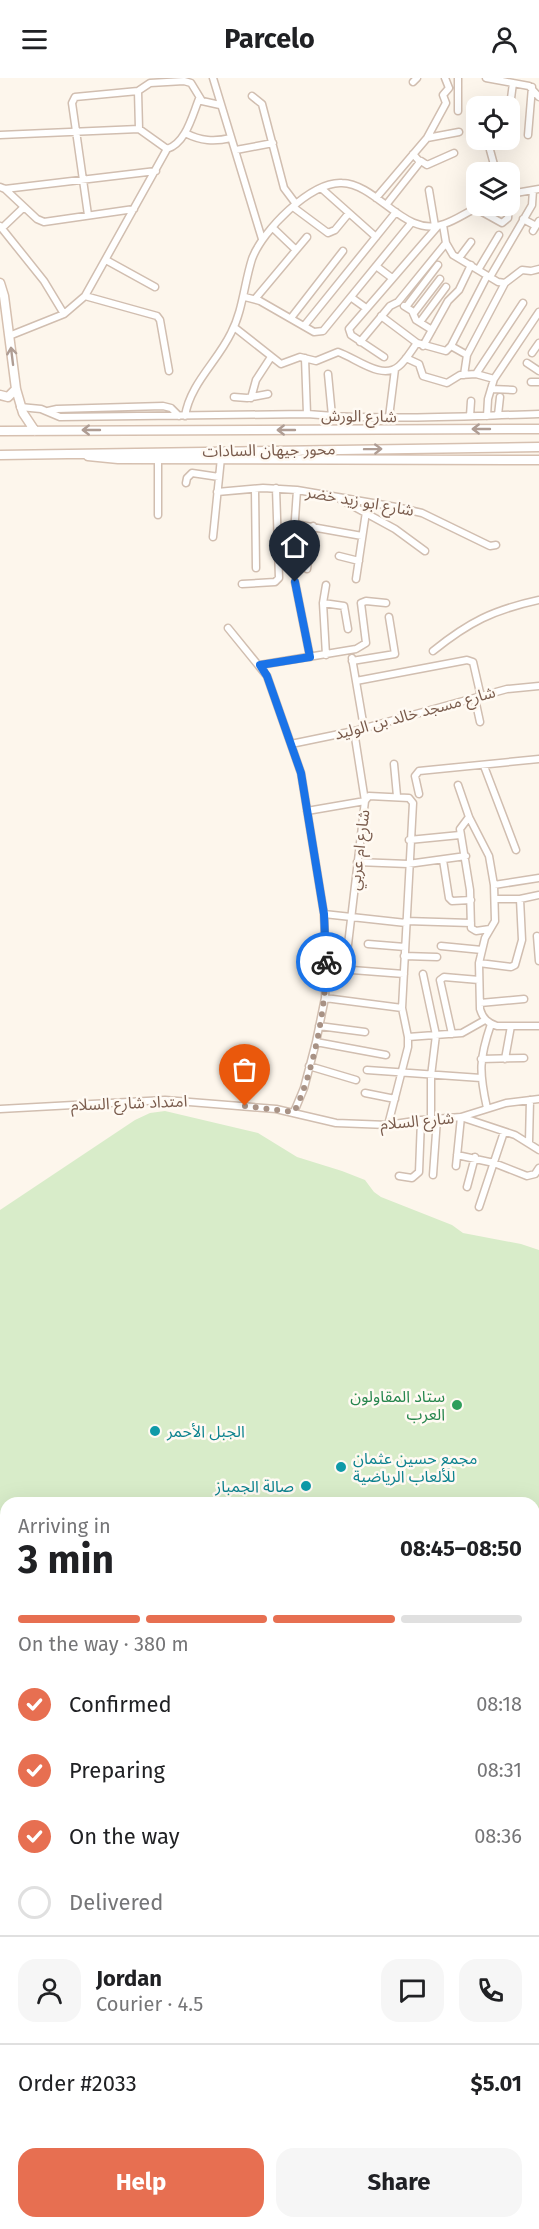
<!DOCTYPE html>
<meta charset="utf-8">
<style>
:root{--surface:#fff;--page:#f6f6f6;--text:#202124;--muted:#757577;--line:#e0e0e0;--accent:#e76f51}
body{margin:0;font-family:"Fira Sans","Noto Sans Arabic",sans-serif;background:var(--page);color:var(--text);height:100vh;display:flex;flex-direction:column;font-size:22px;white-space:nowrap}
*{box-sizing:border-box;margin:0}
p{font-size:20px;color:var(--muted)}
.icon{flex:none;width:33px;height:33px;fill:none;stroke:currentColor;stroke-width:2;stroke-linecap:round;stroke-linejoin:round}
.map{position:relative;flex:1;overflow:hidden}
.details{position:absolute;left:0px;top:1419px;width:540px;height:732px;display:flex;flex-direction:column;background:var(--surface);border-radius:18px 18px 0 0;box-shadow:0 6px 24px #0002}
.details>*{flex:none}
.fabs{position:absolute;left:466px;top:18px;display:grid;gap:12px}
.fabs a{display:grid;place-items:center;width:54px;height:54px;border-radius:12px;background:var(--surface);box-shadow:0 6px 24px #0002;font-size:30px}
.pin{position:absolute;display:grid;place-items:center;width:51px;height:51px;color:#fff;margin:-62px -26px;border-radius:50% 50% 50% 0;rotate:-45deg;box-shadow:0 0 6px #0007}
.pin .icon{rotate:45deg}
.courier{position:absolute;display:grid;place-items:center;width:60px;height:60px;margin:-30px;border:4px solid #1a73e8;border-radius:50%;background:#fff;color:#222;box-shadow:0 2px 8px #0007}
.summary em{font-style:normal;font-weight:700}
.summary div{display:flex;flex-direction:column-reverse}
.summary{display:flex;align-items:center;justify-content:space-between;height:102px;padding:0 18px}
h1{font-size:39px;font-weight:700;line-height:45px}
.bar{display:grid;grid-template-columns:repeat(4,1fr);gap:9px 6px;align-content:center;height:72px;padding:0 18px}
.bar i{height:8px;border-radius:4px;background:var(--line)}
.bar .active{background:var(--accent)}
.bar p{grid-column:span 4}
.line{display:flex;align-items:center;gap:15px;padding:0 18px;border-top:2px solid var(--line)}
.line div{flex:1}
.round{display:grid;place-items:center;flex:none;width:63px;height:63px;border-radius:18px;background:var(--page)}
ol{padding:0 18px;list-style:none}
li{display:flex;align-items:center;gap:18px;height:66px}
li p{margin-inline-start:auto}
li .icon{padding:6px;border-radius:50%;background:var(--accent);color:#fff;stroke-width:4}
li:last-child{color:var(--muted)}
li i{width:33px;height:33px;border:3px solid var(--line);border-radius:50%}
.primary-button{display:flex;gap:12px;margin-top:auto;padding:12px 18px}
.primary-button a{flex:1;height:69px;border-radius:18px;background:var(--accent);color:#fff;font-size:24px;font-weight:700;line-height:69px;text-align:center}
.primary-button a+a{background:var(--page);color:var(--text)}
header{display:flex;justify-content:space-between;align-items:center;height:78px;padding:0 18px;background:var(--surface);font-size:27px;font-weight:700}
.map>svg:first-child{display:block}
</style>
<header><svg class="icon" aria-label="menu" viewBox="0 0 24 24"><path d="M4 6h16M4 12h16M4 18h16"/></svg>Parcelo<svg class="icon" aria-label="person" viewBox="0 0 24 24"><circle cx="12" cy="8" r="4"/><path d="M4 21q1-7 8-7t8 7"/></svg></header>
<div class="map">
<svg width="539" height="2151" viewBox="0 0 539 2151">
<rect width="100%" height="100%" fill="#fdf6ec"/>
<path fill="#d8ecc9" d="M 165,1033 L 258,1055 L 297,1079 L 342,1093 L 365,1102 L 374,1114 L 381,1119 L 452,1147 L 463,1155 L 521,1166 L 539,1172 L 539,1861 L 534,1868 L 534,1425 L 6,1425 L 6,1958 L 0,1957 L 0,1132 L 135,1042 L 150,1035 Z
M 534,1873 L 539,1877 L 539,2046 L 534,2043 Z
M 0,2009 L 6,2011 L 6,2145 L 228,2145 L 238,2151 L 0,2151 Z"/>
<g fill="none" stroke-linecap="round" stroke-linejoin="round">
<defs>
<path id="street" d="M 213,0 L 262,161
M 458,0 L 458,33
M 486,0 L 529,8 L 539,19
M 413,4 L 417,0
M 138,13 L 139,51
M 252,18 L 262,26 L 284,110 L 296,126
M 510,28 L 513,5
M 185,55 C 201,63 214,64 231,60
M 0,57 L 139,51 L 167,71
M 528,57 L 532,9
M 427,60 L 459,54
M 236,72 L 273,65
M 490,72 L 496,94
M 421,83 L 427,87 L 454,75
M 0,109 L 5,111 L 156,93
M 321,110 L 376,159
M 5,111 L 37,141 L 44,144 L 134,131
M 429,112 L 435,148
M 510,116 L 539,111
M 376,120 L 427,60 L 446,25 L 443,17 L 449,10 L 445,0
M 386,127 L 420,84 L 413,76
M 293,129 L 328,155 L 335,152 L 349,135
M 475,130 L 502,145 L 508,140 L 509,128
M 88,137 L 72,25 L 75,19 L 138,13 L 150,5 L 184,3 L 191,5 L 202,23 L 220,27
M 523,141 L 536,148
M 443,147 L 446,165 L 453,177 L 498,204 L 505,205 L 522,192 L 531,193 L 539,191
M 0,148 L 44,203 L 64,236
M 2,150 L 24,129
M 273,150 L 296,172
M 533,153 L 539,143
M 459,180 L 471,164
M 106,182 L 155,209
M 376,188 L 392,200
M 478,192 L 499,157
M 490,199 L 532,127 L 533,112
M 85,218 L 157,238 L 160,242 L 169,293
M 245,219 L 260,223 L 314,254 L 323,253 L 412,144
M 352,220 L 366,230
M 255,221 L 307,159
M 404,228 L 412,233 L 416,242 L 432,252
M 406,229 L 438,187
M 414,235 L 440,201
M 381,238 L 417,265 L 446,273 L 451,268 L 487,198
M 291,240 L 343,173
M 420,244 L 446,209
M 304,248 L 396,134
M 234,249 L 281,286 L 300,279 L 316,283 L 338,274 C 356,280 382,303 399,288 C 406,282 411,273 417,265
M 9,258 L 64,236 L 85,218 L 167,71 C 186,65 192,38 199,21
M 360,264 L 390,228 L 398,224 L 446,165
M 423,268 L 448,223 L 459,212 L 471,187
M 451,268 L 467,277 L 464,297
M 532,275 L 539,265
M 467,277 L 505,205
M 384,279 L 351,257 L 349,251 L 438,148
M 305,280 L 307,336
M 406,280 L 419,286 L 423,298 L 447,305 L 460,297 L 476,296 L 494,301
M 527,285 L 539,293
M 328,296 L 332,338
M 476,296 L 523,225
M 531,304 L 539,304
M 491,311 L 513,312
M 234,319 L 247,320 L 268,316
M 251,320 L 256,302 L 271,279
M 20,329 L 41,331 L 60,339 L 307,336 C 383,343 462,338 539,336
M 48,333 L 57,331 L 163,328 L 171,330 L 179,338
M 498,337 L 500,319
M 185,338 C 190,306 217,284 231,255 C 243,232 244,206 252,181 C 262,153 311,103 342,105 C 378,106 405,161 444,146 C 457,142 468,133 481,128
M 470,338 L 471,323
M 487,338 L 488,321 L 494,301 L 539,234
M 389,339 L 395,291
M 186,405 L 187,400 L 192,395 L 219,399
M 255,411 L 256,490
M 217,414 L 263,410 L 297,412 L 396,429 L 422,435 L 490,468 L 496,467
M 340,421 L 395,451 L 425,473
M 158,437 L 158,381
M 295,446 L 362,458
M 213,459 L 221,380
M 339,478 L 359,483
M 292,485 L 297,412
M 307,491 L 313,448
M 356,501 L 366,434
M 295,504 L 310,579
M 242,506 L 275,504 L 279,500 L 276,410
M 323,525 L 344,528 L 348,551
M 228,550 L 267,598 L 301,695 L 324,836 L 326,890 L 325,920 L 316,964 L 304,1010 L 294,1034
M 433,573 C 469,544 493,532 539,522
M 326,577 L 323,525 L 326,507
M 352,580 L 364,650
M 352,583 L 395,576 L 389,539
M 260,587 L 356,571 L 366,565 L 361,525 L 366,523 L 386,525
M 356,603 L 467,582 L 473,584 L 481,619
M 475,621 L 480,644
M 291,666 L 354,653 L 507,611 L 539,608
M 394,686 L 397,718
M 484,688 L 516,772
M 458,707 L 469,739 L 489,778 L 494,807 L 495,843 L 485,860 L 479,885 L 480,931 C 483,941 488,945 497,948 L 539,948
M 419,716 L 415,698 L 419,693 L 539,681
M 307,733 L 365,723 L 369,718 L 409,720 L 413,725 L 402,930 L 408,959 L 408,969 L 388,1047
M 469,739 L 460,751 L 470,812 L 471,850 L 476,853 L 490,851
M 409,762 L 460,757
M 443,782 L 449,820 L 452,823 L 471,822
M 357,784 L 408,786 L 466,778
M 494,807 L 539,800
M 495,821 L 520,821 L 539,817
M 324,836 L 406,845
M 406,843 L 471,845
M 537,858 L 539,883
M 368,866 L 405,869
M 441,868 L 482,872
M 404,878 L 437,879
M 479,885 L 511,889 L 515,887 L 522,862 L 520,821
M 326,890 L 404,896
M 345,892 L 365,723 L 354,653
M 423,896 L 436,957 L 431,998 L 431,1041
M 325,920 L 402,930
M 480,925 L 524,921
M 319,948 L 365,954
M 452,956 L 440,902 L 444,899 L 479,902
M 408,959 L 462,955 L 485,942
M 316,964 L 386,977
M 481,981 L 524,980
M 505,981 L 511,948
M 309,988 L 356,1002
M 367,992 L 481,1000
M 365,1015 L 395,1021
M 487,1030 C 479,994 479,981 491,946
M 0,1031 L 165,1022 L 276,1031 L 336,1045 L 388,1047 L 421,1042 L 461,1039 L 506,1025 L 539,1021
M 529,1064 L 530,1022
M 457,1077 L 494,1085 L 527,1098 L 535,1096 L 539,1090
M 456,1088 L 461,1039 L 515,1057 L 539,1072
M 433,1097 L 437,1041
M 399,1098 L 412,1100 L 419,1094 L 421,1042
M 467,1109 L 475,1079
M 479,1129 L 504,1054
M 0,1999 L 6,1998
M 534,2078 L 539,2081
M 255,2145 L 266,2151
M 339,2145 L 350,2151
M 289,2151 L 292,2145
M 384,2151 L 388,2145"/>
<path id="secondary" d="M 0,205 L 4,218 L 16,311 L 23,335 L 35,353
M 0,317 L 8,319 L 16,311
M 0,353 L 539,351
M 0,377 L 539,369
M 88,378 L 118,381 L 539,382"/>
</defs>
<use href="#street" stroke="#d1beb0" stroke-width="9"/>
<use href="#secondary" stroke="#d6c0b0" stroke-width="11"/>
<use href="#street" stroke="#fff" stroke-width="6"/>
<use href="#secondary" stroke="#fff" stroke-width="8"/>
</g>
<defs><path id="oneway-shaft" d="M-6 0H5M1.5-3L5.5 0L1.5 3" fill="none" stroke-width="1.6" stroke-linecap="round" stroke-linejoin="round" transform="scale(1.5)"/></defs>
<g stroke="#af9d94">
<use href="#oneway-shaft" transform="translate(12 278) rotate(-97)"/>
<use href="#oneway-shaft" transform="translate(481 351) rotate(180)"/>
<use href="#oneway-shaft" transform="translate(91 352) rotate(180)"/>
<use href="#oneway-shaft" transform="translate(286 352) rotate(180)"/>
<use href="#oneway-shaft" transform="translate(373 371) rotate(-1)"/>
</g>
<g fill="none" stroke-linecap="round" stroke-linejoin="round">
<path stroke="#a89285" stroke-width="6" stroke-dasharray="0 10.8" d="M 245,1028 L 294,1034 C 313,997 327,925 326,884"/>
<path stroke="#1a73e8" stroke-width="8" d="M 295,504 L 310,579 L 260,587 L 267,598 L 301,695 L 324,836 L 326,884"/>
</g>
<circle fill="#2e9e5b" stroke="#fffaf3" stroke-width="2" cx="457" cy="1327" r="6"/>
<g fill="#0f9aa8" stroke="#fffaf3" stroke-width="2">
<circle cx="155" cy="1353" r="6"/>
<circle cx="341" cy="1389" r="6"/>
<circle cx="306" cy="1408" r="6"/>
</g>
<g text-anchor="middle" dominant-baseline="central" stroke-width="5" stroke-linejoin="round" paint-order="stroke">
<g font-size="16" fill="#7a5c4d" stroke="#fffaf3">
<text transform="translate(359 338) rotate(1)">شارع الورش</text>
<text transform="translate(269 372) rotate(-1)">محور جيهان السادات</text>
<text transform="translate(360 423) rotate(10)">شارع ابو زيد خضر</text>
<text transform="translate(415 635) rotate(-15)">شارع مسجد خالد بن الوليد</text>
<text transform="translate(359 772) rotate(-83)">شارع ام عربي</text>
<text transform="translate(129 1025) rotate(-2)">امتداد شارع السلام</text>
<text transform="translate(417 1043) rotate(-5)">شارع السلام</text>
</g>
<g font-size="16" fill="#27864d" stroke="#fffaf3" text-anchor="end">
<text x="445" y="1318">ستاد المقاولون<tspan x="445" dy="18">العرب</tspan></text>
</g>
<g font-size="16" fill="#0d838f" stroke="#fffaf3" text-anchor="start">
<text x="167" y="1353">الجبل الأحمر</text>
<text x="353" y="1380">مجمع حسين عثمان<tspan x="353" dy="18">للألعاب الرياضية</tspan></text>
<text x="294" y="1408" text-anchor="end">صالة الجمباز</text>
</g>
</g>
</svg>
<div class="fabs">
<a><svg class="icon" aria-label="locate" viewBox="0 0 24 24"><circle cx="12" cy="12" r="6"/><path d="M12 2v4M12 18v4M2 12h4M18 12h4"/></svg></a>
<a><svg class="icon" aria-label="layers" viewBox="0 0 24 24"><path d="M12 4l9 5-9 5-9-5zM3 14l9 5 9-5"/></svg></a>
</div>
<div class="pin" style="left:245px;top:1028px;background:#ea580c"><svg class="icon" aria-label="bag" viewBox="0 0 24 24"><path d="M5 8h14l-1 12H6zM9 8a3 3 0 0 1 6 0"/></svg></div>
<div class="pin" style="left:295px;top:504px;background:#1f2937"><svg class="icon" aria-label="home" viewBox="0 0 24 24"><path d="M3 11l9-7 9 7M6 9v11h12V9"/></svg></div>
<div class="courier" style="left:326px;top:884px"><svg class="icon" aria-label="bike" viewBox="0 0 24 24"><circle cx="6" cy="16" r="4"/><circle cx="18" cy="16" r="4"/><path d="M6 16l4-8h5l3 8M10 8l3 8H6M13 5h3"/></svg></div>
<section class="details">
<div class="summary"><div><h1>3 min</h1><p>Arriving in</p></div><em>08:45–08:50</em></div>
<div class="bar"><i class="active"></i><i class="active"></i><i class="active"></i><i></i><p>On the way · 380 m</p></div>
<ol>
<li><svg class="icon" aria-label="check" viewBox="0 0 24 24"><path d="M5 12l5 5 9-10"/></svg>Confirmed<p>08:18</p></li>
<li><svg class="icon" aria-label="check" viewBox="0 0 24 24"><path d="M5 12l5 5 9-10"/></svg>Preparing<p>08:31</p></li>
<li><svg class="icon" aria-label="check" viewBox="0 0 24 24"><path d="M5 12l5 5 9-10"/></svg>On the way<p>08:36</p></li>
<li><i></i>Delivered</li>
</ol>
<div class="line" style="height:108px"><a class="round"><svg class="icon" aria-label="person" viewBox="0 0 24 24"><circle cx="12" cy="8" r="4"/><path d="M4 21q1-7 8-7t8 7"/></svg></a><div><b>Jordan</b><p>Courier · 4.5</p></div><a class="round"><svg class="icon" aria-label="chat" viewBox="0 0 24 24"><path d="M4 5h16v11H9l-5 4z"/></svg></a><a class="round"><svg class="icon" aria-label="phone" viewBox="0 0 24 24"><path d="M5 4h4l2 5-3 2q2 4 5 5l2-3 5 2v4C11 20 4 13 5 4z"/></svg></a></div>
<div class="line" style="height:78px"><div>Order #2033</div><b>$5.01</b></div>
<div class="primary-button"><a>Help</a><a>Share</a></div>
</section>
</div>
